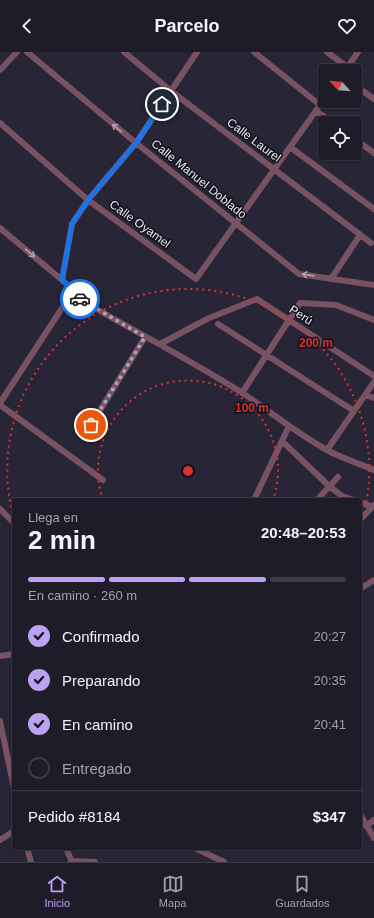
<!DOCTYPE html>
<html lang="es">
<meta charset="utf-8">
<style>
:root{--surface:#1e1c28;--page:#2b2934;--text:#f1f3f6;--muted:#a1a1a8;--line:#3c3a45;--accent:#bca0f2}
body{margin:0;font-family:Arial,sans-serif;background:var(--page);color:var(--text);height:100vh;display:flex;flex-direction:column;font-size:15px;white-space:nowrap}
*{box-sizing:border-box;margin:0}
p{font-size:13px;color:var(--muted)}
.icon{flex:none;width:22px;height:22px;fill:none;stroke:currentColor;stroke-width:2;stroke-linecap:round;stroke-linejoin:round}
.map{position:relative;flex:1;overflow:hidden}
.details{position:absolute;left:12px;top:446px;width:350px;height:352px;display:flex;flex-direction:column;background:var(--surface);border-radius:4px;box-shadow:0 1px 3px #0004,0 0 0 1px var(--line)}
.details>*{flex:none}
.needle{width:26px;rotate:296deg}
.fabs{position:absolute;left:318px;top:12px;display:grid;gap:8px}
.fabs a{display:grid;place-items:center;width:44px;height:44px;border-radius:4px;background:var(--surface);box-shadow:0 1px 3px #0004,0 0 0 1px var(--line);font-size:20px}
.pin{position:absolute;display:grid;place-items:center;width:34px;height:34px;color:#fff;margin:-17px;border:2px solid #fff;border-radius:50%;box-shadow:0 1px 4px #0007}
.courier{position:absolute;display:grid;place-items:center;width:40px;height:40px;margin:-20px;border:3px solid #1a73e8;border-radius:50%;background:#fff;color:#222;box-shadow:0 1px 5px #0007}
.overview em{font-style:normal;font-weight:800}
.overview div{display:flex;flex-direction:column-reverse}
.overview{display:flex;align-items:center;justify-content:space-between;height:68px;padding:0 16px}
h1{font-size:26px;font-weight:800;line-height:30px}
.bar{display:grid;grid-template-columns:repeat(4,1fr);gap:6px 4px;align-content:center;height:48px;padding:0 16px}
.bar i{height:5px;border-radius:3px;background:var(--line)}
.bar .active{background:var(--accent)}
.bar p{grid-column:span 4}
.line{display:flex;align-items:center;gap:10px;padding:0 16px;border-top:1px solid var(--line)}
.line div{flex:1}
ol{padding:0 16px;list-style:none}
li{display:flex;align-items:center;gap:12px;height:44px}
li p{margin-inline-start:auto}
li .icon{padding:4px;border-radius:50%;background:var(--accent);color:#111;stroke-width:4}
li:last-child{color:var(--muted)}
li i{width:22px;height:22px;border:2px solid var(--line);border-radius:50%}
header{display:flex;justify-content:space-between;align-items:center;height:52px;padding:0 16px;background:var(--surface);font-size:18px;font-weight:800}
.menu{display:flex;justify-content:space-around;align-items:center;height:56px;border-top:1px solid var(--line);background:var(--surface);font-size:11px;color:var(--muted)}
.menu a{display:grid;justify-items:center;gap:2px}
.menu .active{color:var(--accent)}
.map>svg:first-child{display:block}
</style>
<header><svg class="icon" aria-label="back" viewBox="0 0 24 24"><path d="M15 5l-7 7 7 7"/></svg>Parcelo<svg class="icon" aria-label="heart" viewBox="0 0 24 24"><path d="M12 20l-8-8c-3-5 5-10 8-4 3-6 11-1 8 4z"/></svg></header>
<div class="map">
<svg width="374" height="810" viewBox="0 0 374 810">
<rect width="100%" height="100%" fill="#282636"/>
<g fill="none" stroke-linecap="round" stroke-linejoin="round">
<path stroke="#775263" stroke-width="6" d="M 27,0 L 136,91 L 299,222 L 374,233
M 124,0 L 171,39 L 371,191
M 254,0 L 320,53
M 327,0 L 347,15
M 0,18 L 17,0
M 345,19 L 358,0
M 355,33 L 374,47
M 316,59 L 333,71
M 0,71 L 88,148 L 196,227 L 325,46
M 355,87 L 374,101
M 290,95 L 374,157
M 0,176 L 62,228
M 331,227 L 360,183
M 70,242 C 127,275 185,305 241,340 C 270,359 296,381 327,398 C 341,406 358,411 374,418
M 218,272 L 354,359
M 160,292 L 209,266 L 257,247 L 374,324
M 242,341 L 300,251 L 336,253 L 374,268
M 366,343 L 374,346
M 0,351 L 68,247 L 70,242 L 69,234 L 62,228 L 72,172 L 88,148 L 136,91 L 197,0
M 0,353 L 103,428
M 91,373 L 145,285
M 282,389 L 329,434 L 342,444 L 354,448
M 327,398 L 374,330
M 254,448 L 289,374
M 317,448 L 338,425
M 360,450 L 373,455
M 0,457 L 14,471
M 360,468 L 374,453
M 360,537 L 374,528
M 0,604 L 14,602
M 0,669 L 14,736
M 360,762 L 374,786
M 366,774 L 374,768
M 0,788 L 14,779
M 27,796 L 31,810
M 66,796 L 72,810
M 195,796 L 224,810
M 71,809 L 95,810"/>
</g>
<defs><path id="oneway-shaft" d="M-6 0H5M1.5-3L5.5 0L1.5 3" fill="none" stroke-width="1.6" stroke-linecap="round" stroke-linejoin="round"/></defs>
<g stroke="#b19eac">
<use href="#oneway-shaft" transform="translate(117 76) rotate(-140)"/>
<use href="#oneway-shaft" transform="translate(30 201) rotate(40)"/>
<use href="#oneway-shaft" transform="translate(308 223) rotate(-172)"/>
</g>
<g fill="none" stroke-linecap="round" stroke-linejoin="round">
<path stroke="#a7a6b2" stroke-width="4" stroke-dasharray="0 7.2" d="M 80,247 L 145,285 L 91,373"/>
<path stroke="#1a73e8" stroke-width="5" d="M 80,247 L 70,242 L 69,234 L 62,228 L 72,172 L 88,148 L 136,91 L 162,52"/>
</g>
<g fill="none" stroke="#d73232" stroke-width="2" stroke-dasharray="2 4">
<path d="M103 448A90 90 0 1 1 273 448"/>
<path d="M14 467A181 181 0 1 1 360 475"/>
</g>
<g text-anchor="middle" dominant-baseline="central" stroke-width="3" stroke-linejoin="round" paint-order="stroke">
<g font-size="12" fill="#ebebf5" stroke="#111018">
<text transform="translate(254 88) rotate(37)">Calle Laurel</text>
<text transform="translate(199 127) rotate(39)">Calle Manuel Doblado</text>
<text transform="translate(140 172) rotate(36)">Calle Oyamel</text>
<text transform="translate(301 263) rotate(33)">Perú</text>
</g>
</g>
<circle cx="188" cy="419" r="6" fill="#d73232" stroke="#111018" stroke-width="2"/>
<g font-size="12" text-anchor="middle" font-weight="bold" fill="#d73232" stroke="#111018" stroke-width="3" stroke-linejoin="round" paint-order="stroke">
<text x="316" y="295">200 m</text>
<text x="252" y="360">100 m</text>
</g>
</svg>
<div class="fabs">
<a><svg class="needle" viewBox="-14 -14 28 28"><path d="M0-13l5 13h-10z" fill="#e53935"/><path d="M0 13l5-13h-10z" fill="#a1a1a8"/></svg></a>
<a><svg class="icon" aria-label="locate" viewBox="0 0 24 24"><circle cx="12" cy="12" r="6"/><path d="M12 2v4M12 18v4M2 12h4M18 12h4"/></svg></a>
</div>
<div class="pin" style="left:91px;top:373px;background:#ea580c"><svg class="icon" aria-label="bag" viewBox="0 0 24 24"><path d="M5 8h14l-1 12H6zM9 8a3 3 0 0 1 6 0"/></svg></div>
<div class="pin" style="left:162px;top:52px;background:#1f2937"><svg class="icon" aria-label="home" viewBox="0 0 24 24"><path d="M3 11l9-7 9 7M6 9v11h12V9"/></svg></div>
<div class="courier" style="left:80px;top:247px"><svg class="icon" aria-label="car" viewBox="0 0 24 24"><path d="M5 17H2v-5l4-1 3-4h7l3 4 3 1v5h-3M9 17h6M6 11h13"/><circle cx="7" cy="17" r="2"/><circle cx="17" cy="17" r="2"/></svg></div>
<section class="details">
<div class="overview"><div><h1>2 min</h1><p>Llega en</p></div><em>20:48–20:53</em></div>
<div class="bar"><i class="active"></i><i class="active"></i><i class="active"></i><i></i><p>En camino · 260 m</p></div>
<ol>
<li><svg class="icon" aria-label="check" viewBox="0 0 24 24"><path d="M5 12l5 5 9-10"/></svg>Confirmado<p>20:27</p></li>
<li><svg class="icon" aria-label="check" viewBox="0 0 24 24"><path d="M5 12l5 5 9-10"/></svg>Preparando<p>20:35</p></li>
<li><svg class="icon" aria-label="check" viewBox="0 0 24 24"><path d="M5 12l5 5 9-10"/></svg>En camino<p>20:41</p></li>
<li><i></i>Entregado</li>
</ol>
<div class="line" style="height:52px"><div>Pedido #8184</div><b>$347</b></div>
</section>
</div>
<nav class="menu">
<a class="active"><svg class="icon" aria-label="home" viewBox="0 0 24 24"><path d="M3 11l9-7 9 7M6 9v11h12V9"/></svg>Inicio</a>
<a><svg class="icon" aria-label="map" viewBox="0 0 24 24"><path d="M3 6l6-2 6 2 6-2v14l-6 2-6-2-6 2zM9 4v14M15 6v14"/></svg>Mapa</a>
<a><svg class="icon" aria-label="saved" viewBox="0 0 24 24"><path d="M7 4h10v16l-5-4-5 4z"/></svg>Guardados</a>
</nav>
